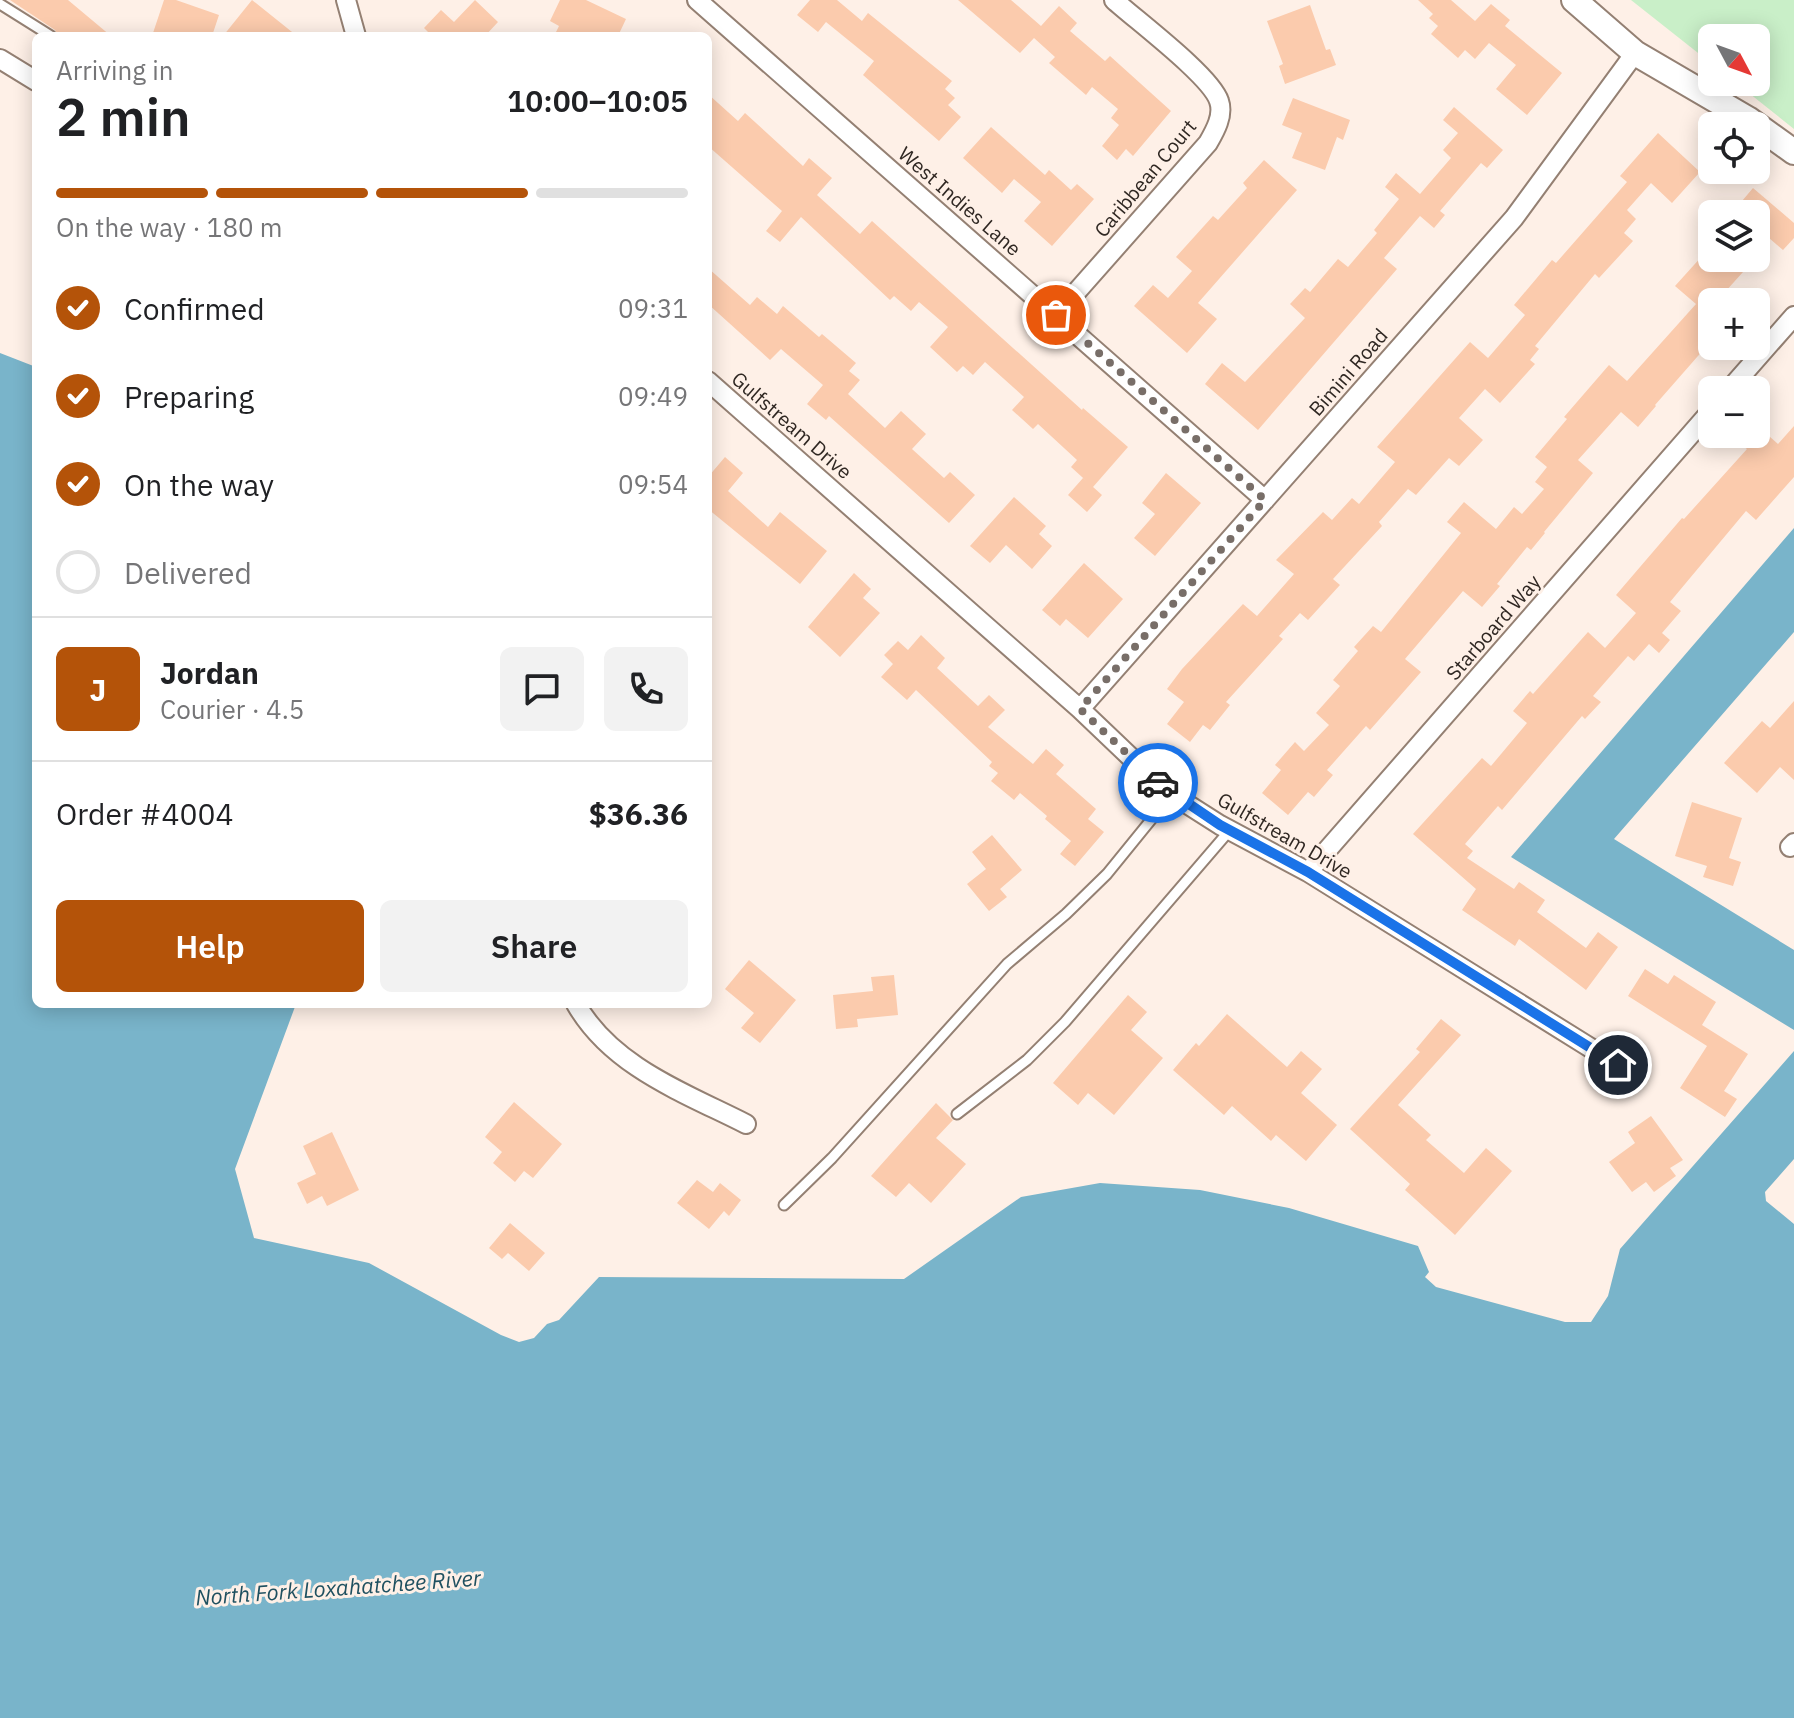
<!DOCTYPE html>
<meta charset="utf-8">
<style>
:root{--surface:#fff;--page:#f2f2f2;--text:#202124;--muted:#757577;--line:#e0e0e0;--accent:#b45309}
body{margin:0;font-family:"IBM Plex Sans",sans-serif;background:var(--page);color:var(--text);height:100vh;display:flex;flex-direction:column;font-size:30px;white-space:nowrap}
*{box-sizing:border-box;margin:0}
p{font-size:26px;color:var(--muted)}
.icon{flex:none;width:44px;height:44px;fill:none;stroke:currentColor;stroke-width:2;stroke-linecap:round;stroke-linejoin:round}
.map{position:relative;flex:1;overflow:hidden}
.panel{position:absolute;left:32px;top:32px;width:680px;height:976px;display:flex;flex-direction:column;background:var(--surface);border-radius:12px;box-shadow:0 4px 20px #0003}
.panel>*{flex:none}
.needle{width:52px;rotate:131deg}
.buttons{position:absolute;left:1698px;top:24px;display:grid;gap:16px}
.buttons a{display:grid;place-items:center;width:72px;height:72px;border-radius:12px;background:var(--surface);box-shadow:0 4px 20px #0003;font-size:40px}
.pin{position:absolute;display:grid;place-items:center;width:68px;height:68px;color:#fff;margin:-34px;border:4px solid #fff;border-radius:50%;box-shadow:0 2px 8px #0007}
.courier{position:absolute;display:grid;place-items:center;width:80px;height:80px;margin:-40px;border:6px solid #1a73e8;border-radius:50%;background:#fff;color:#222;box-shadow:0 2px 10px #0007}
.summary em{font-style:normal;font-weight:600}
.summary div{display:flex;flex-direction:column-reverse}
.summary{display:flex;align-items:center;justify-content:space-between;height:136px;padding:0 24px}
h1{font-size:52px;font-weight:600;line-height:60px}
.bar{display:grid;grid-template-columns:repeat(4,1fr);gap:12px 8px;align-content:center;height:96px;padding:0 24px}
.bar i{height:10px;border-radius:6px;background:var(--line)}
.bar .current{background:var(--accent)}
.bar p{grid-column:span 4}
.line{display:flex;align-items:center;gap:20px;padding:0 24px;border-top:2px solid var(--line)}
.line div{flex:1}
.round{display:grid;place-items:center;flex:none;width:84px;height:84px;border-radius:12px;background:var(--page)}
ol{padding:0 24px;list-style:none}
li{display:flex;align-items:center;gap:24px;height:88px}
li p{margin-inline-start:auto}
li .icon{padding:8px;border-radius:50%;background:var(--accent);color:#fff;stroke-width:4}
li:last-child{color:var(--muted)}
li i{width:44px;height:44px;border:4px solid var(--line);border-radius:50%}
.primary-button{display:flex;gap:16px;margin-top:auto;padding:16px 24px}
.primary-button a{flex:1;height:92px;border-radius:12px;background:var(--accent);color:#fff;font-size:32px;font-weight:600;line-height:92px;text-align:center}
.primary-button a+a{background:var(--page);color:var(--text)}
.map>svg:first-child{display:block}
</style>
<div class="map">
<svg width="1794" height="1718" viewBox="0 0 1794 1718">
<rect width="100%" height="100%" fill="#fef0e7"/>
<path fill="#c9efc8" d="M 1631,0 L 1794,0 L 1794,129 L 1735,82 L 1756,82 L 1756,38 L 1712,38 L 1712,64 Z"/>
<path fill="#79b4ca" d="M 0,353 L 36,367 L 36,1004 L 296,1004 L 235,1169 L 254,1238 L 369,1263 L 501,1335 L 519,1342 L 534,1338 L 547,1324 L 559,1320 L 599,1277 L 904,1279 L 1021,1197 L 1100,1183 L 1200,1190 L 1289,1208 L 1418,1246 L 1429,1272 L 1425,1277 L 1436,1287 L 1565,1322 L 1591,1322 L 1608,1296 L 1620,1249 L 1794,1051 L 1794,1159 L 1765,1192 L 1766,1201 L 1794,1224 L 1794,1718 L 0,1718 Z
M 1794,528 L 1794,632 L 1614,839 L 1794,950 L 1794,1030 L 1511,857 Z"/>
<path fill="#fbcbad" d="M 10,0 L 68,0 L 111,36 L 58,36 L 55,30 Z
M 164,0 L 176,0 L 219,15 L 212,36 L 152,36 Z
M 252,0 L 297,36 L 223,36 Z
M 475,0 L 498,22 L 485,36 L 432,36 L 424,28 L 441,10 L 454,22 Z
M 560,0 L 586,0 L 626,19 L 618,36 L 554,36 L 559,26 L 550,21 Z
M 810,0 L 837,0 L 862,21 L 868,13 L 952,81 L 945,89 L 955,98 L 948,105 L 961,117 L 939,141 L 863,75 L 874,61 L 826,22 L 818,32 L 797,15 Z
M 958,0 L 1011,0 L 1041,26 L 1059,6 L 1077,23 L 1070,31 L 1105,61 L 1110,56 L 1171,111 L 1133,156 L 1126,149 L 1117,160 L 1102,146 L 1119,125 L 1111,118 L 1118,109 L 1092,87 L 1086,95 L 1049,63 L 1055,57 L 1034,38 L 1020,53 Z
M 1418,0 L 1451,0 L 1475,21 L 1491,4 L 1510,20 L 1505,26 L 1562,73 L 1527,115 L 1496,89 L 1516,65 L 1489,43 L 1475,59 L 1465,50 L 1458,58 L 1431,34 L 1438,26 L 1429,18 L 1433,14 Z
M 1310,5 L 1326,50 L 1330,49 L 1336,65 L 1285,84 L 1279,66 L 1283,64 L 1267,21 Z
M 708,94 L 738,121 L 745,113 L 803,166 L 809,158 L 832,178 L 817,195 L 860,234 L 872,221 L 1082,410 L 1083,408 L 1128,447 L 1093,487 L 1071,467 L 1077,460 L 1038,424 L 1033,429 L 1012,410 L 1024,397 L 985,362 L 973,375 L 963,366 L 957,372 L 930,347 L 948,327 L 919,302 L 911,311 L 894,296 L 890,300 L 801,217 L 780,242 L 766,231 L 782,211 L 708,146 Z
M 1293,98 L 1350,120 L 1343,140 L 1337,137 L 1325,170 L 1292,158 L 1302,133 L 1282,125 Z
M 1454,107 L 1503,150 L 1487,168 L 1481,163 L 1440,211 L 1445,215 L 1434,228 L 1420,216 L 1384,258 L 1397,269 L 1258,430 L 1205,384 L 1222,363 L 1245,382 L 1305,318 L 1290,304 L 1305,288 L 1310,292 L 1338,259 L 1348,267 L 1377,233 L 1374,230 L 1399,199 L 1385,187 L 1396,173 L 1420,194 L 1451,158 L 1443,150 L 1458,133 L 1443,120 Z
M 991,127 L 1045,175 L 1049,170 L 1071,190 L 1077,184 L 1094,199 L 1052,246 L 1024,221 L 1041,202 L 1014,179 L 1002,193 L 963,158 Z
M 1658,133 L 1700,172 L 1672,203 L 1651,183 L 1627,210 L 1636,219 L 1624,233 L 1633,241 L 1599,278 L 1595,274 L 1535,346 L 1539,349 L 1530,360 L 1535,364 L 1500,403 L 1485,389 L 1459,418 L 1483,440 L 1459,466 L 1449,458 L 1416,495 L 1408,489 L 1379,522 L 1382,526 L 1333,579 L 1340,585 L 1308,620 L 1300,613 L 1279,636 L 1283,639 L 1226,702 L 1230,705 L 1210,730 L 1203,725 L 1190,742 L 1167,724 L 1184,702 L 1167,689 L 1182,669 L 1243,604 L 1257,616 L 1294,574 L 1276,560 L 1323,512 L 1332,520 L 1352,498 L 1359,504 L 1395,462 L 1377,447 L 1470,342 L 1488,358 L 1525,315 L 1514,305 L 1552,260 L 1556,263 L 1627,182 L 1620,176 Z
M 1264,160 L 1297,190 L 1198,303 L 1217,319 L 1187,353 L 1134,306 L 1153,285 L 1168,298 L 1192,271 L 1176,257 L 1213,216 L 1218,220 L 1247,188 L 1243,183 Z
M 1753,188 L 1794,223 L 1794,238 L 1783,250 L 1769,238 L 1756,254 L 1756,214 L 1731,214 Z
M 1712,245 L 1712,258 L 1727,258 L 1743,272 L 1716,302 L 1712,302 L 1712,340 L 1655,405 L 1656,406 L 1638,427 L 1621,412 L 1578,460 L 1593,473 L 1544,532 L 1545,533 L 1531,550 L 1527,547 L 1497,584 L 1500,586 L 1482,607 L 1463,591 L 1405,659 L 1421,672 L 1370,730 L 1366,726 L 1327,770 L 1333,775 L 1314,797 L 1308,792 L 1288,815 L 1262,793 L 1281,770 L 1275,765 L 1295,742 L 1304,751 L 1329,725 L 1316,713 L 1340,686 L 1333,680 L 1358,651 L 1354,647 L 1373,626 L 1381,632 L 1461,533 L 1447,522 L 1464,502 L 1496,529 L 1514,507 L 1522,514 L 1544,489 L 1535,482 L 1547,467 L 1535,457 L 1567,419 L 1564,417 L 1609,365 L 1627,381 L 1696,304 L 1675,286 Z
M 708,268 L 750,305 L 757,297 L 777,314 L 783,306 L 819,337 L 822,334 L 856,363 L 849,371 L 860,380 L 848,394 L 885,428 L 901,411 L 926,434 L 912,449 L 944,478 L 950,472 L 975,495 L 949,523 L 829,416 L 826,420 L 807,404 L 823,385 L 781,349 L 770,360 L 708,304 Z
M 1794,426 L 1794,477 L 1756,520 L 1746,511 L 1670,602 L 1681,611 L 1662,633 L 1670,640 L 1659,653 L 1649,644 L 1634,661 L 1628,656 L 1593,696 L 1601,702 L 1585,719 L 1582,716 L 1502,810 L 1498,806 L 1465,844 L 1473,851 L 1467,858 L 1514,889 L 1519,882 L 1545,900 L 1537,912 L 1586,948 L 1598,932 L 1618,947 L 1586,990 L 1519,939 L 1515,946 L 1462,910 L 1476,889 L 1413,834 L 1482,758 L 1491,766 L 1527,723 L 1513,711 L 1530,691 L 1533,694 L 1588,632 L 1605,648 L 1636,613 L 1616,595 L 1682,518 L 1684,519 L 1747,449 L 1744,447 L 1760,428 L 1778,444 Z
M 725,457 L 743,473 L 728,491 L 768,527 L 780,512 L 827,551 L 800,584 L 708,509 L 708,477 Z
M 1166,473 L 1201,503 L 1155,556 L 1134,538 L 1155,514 L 1142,503 Z
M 1083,478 L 1102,495 L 1087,512 L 1068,495 Z
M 1014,497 L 1046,526 L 1039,534 L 1052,546 L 1032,569 L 1006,545 L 990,563 L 970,546 Z
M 1084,563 L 1123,599 L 1088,638 L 1066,619 L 1060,626 L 1042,610 Z
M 854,573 L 871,589 L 863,598 L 880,613 L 840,657 L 808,627 Z
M 921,635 L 945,658 L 937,668 L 978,706 L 989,695 L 1005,710 L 988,727 L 1033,764 L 1046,749 L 1064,765 L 1056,774 L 1096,809 L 1088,819 L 1104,832 L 1075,866 L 1060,854 L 1071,841 L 1045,819 L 1047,816 L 1020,793 L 1014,800 L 991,781 L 998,773 L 989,766 L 992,762 L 916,690 L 907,700 L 881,677 L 893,664 L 884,655 L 898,641 L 908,650 Z
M 1794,701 L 1794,780 L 1780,767 L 1757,793 L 1724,763 L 1762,721 L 1770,728 Z
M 1692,802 L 1742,818 L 1729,858 L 1741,862 L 1733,886 L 1703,877 L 1707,866 L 1675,856 Z
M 992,835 L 1022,870 L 1000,889 L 1007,897 L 989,911 L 967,884 L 986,869 L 972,852 Z
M 749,960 L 796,1000 L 760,1043 L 741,1028 L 754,1013 L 725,989 Z
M 1645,969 L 1668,984 L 1674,975 L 1716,1002 L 1702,1025 L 1748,1054 L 1724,1091 L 1737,1099 L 1725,1117 L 1680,1088 L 1707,1046 L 1628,996 Z
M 894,975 L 898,1015 L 857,1019 L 858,1027 L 836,1029 L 833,995 L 873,991 L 871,977 Z
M 1128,995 L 1147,1012 L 1131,1030 L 1163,1058 L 1114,1115 L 1088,1093 L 1078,1105 L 1053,1083 Z
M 1227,1014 L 1287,1067 L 1301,1051 L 1322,1069 L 1301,1093 L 1337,1125 L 1306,1161 L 1276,1135 L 1271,1141 L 1232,1106 L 1224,1115 L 1173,1070 L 1196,1043 L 1199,1046 Z
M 1441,1019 L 1461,1035 L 1398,1105 L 1431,1135 L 1426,1140 L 1464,1173 L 1486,1148 L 1512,1171 L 1455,1235 L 1405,1190 L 1410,1184 L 1350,1129 L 1420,1052 L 1416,1049 Z
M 514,1102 L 562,1144 L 533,1178 L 524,1171 L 515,1182 L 493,1163 L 502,1152 L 485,1137 Z
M 936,1103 L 953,1120 L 936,1138 L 966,1164 L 931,1203 L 909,1183 L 896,1197 L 871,1176 Z
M 1651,1116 L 1683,1160 L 1670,1168 L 1676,1176 L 1654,1192 L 1646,1182 L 1632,1192 L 1609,1162 L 1635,1143 L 1628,1132 Z
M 332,1132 L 359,1190 L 327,1206 L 322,1196 L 307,1204 L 297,1183 L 316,1174 L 303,1146 Z
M 697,1180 L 713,1192 L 720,1183 L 741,1200 L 729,1216 L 724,1211 L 709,1229 L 677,1203 Z
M 510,1223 L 545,1253 L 529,1271 L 508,1253 L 502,1259 L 489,1248 Z"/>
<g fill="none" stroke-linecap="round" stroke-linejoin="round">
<defs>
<path id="service" d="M 0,4 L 51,36
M 957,1114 L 1027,1060 L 1065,1022 L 1230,830
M 784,1205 L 832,1158 L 1007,964 L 1066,914 L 1107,874 L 1172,794"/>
<path id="minor" d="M 346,0 L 356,36
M 697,0 L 1265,500
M 0,59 L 36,81
M 1056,315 L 1208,143 C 1215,131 1224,115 1219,101 C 1211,76 1136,20 1114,0
M 708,381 L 1080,709 L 1165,790 L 1220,825 L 1308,872 L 1618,1065
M 1729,390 L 1794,316
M 1080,709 L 1514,218 L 1635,53
M 1790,847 L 1794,843
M 1308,872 L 1712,410
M 576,1004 C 612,1067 685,1093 746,1124"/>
<path id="tertiary" d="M 1574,0 L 1635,53 L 1748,119 L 1794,152"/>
</defs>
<use href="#service" stroke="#948073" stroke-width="13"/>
<use href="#minor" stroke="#948073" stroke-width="22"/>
<use href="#tertiary" stroke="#948073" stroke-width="28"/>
<use href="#service" stroke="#fff" stroke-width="9"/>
<use href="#minor" stroke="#fff" stroke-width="18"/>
<use href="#tertiary" stroke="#fff" stroke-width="24"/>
</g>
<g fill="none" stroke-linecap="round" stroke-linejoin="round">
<path stroke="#786e68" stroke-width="8" stroke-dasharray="0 14.4" d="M 1056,315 L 1265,500 L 1080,709 L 1158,783"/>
<path stroke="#1a73e8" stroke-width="10" d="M 1158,783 L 1220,825 L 1308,872 L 1618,1065"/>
</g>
<g text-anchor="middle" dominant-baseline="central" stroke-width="6" stroke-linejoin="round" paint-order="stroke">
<g font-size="20" fill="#302823" stroke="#fef0e7">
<text transform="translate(1145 178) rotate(-50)">Caribbean Court</text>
<text transform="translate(960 201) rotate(41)">West Indies Lane</text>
<text transform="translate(1348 372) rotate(-49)">Bimini Road</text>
<text transform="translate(792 425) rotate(41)">Gulfstream Drive</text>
<text transform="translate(1493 627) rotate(-49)">Starboard Way</text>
<text transform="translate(1285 835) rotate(30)">Gulfstream Drive</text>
</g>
<g font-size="22" font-style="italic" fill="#1f5060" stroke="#fef0e7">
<text transform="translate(338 1587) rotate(-4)">North Fork Loxahatchee River</text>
</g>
</g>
</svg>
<div class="buttons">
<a><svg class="needle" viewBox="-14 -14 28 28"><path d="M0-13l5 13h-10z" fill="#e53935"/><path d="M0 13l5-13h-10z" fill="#757577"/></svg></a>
<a><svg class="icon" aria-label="locate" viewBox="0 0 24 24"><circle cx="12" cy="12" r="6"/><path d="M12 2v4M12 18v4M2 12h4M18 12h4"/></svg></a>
<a><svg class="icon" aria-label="layers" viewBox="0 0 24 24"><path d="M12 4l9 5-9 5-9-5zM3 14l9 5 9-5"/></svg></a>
<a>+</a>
<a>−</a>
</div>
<div class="pin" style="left:1056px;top:315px;background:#ea580c"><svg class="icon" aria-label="bag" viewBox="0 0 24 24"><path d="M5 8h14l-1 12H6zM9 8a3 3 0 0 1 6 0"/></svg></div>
<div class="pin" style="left:1618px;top:1065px;background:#1f2937"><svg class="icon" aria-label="home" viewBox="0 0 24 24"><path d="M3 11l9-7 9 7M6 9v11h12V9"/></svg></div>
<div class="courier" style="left:1158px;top:783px"><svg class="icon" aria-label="car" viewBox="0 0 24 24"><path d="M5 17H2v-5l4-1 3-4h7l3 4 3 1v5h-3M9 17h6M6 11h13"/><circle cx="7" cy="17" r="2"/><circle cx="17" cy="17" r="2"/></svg></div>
<section class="panel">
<div class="summary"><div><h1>2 min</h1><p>Arriving in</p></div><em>10:00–10:05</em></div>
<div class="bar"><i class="current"></i><i class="current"></i><i class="current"></i><i></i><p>On the way · 180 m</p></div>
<ol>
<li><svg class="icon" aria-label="check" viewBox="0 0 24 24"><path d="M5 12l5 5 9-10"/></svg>Confirmed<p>09:31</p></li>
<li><svg class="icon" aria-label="check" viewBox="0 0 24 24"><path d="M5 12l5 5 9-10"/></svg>Preparing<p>09:49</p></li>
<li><svg class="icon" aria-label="check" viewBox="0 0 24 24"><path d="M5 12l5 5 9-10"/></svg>On the way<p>09:54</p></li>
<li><i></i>Delivered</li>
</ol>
<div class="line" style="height:144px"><b class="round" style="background:var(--accent);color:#fff">J</b><div><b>Jordan</b><p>Courier · 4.5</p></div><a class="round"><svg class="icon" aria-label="chat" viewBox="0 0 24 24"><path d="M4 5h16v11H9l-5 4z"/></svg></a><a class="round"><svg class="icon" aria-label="phone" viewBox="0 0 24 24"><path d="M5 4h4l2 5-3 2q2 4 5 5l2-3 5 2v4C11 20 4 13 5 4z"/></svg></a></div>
<div class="line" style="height:104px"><div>Order #4004</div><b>$36.36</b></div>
<div class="primary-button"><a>Help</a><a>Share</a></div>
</section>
</div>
